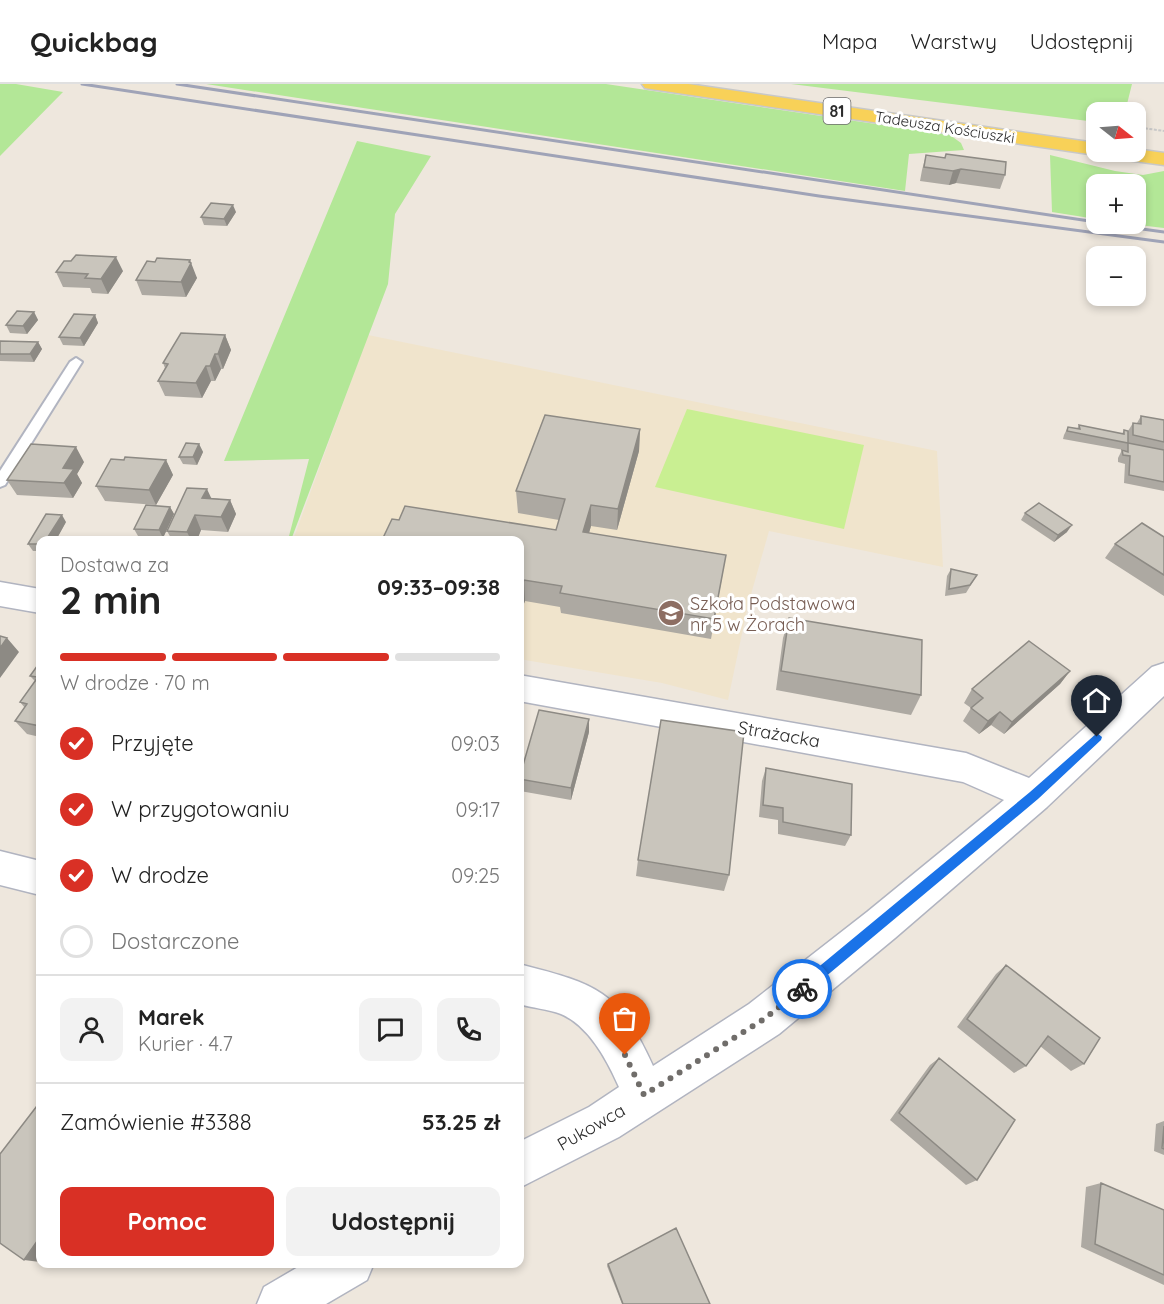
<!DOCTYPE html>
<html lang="pl">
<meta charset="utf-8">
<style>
:root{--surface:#fff;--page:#f2f2f2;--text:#222;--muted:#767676;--line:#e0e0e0;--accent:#d93025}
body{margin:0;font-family:Quicksand,sans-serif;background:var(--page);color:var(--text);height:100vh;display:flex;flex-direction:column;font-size:22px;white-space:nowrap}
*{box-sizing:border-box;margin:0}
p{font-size:20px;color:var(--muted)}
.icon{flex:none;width:33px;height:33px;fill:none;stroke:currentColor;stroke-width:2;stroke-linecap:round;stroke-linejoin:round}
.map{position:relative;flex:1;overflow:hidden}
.details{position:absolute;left:36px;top:452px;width:488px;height:732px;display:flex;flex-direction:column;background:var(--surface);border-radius:12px;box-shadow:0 3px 9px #0003}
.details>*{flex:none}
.needle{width:39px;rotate:107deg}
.buttons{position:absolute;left:1086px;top:18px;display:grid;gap:12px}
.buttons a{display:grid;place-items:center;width:60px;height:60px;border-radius:12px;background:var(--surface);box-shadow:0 3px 9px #0003;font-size:30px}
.pin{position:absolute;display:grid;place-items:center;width:51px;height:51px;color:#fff;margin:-62px -26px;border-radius:50% 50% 50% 0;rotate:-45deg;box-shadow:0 0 6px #0007}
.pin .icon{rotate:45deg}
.courier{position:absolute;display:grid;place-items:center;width:60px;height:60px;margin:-30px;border:4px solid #1a73e8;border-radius:50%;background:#fff;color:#222;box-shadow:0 2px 8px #0007}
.headline em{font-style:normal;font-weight:700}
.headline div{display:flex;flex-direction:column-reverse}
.headline{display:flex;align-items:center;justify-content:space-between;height:102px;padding:0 24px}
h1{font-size:39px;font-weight:700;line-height:45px}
.bar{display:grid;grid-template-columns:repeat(4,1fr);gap:9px 6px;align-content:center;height:72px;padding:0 24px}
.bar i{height:8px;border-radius:4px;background:var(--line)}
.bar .current{background:var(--accent)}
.bar p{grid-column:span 4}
.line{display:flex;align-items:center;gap:15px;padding:0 24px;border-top:2px solid var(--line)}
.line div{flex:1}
.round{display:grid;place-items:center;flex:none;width:63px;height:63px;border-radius:12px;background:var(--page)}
ol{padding:0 24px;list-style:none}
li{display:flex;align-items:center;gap:18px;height:66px}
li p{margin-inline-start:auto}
li .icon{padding:6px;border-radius:50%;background:var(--accent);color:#fff;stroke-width:4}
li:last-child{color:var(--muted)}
li i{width:33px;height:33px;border:3px solid var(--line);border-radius:50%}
.cta{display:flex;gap:12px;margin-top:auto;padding:12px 24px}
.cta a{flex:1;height:69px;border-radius:12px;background:var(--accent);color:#fff;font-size:24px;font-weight:700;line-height:69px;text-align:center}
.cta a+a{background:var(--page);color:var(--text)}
header{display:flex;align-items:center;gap:36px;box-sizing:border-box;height:84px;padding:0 30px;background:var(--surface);border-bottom:2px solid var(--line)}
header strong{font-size:28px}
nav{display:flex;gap:33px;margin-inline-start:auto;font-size:21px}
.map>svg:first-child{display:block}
</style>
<header>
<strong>Quickbag</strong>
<nav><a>Mapa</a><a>Warstwy</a><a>Udostępnij</a></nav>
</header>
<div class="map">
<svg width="1164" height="1220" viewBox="0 0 1164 1220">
<rect width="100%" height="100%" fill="#eee7dd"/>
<path fill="#f0e4cc" d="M 368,251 L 937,367 L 943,483 L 769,447 L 748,521 L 728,616 L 662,599 L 519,575 L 519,456 L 293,456 Z"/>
<path fill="#b3e797" d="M 0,0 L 16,0 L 63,8 L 0,72 Z
M 206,0 L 606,0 L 950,51 L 961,59 L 964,66 L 909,70 L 905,107 Z
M 791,0 L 1132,0 L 1125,28 L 1096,28 L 1096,38 Z
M 357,57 L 431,72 L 395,130 L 388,200 L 291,456 L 288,456 L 309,375 L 224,377 Z
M 1050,71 L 1115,87 L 1143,91 L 1164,87 L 1164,144 L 1130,140 L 1136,140 L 1136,100 L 1096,100 L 1096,135 L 1052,128 Z"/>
<path fill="#c9ef92" d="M 687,325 L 864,361 L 844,445 L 655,403 Z"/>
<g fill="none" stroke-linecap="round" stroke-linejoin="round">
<defs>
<path id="lane" d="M 76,274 L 82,278 L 5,401 L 0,403 L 0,387 L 70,278 Z"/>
<path id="street" d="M 0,498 L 40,505 L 40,529 L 0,522 Z
M 1164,579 L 1164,612 L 1047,723 L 895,854 L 779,950 L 619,1053 L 519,1104 L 519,1058 L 589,1023 L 619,1003 C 607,976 589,942 561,930 C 548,925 532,924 519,920 L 519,880 C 596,900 618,905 653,982 L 749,920 L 867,828 L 1004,716 L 963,698 L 519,617 L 519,591 L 966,669 L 1029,694 L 1152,583 Z
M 0,767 L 40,777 L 40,811 L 0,801 Z
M 305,1179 L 374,1179 L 367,1196 L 326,1220 L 257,1220 L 264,1203 Z"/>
<path id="primary" d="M 642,0 L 688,0 L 1096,59 L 1096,68 L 1136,68 L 1136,65 L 1164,69 L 1164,81 L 1112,74 L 1103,69 L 1096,71 L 651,5 L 645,4 Z"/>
</defs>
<use href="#lane" stroke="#b1b4c0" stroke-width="4"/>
<use href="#street" stroke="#b1b4c0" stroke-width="3"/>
<use href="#primary" stroke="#c8c8c8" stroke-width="3"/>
<path stroke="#c8c8c8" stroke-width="2" stroke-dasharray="3 1.5" stroke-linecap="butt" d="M 1136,43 L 1164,47"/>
<use href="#lane" fill="#fff" fill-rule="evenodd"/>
<use href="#street" fill="#fff" fill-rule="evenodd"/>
<use href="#primary" fill="#f8d158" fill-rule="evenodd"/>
<path stroke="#9fa3b7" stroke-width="3" d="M 82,0 L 819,112 L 1164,158
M 177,0 L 1096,138
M 1106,140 L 1164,148"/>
</g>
<path fill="#ada9a2" d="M 926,71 L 1005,91 L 1000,105 L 956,99 L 949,101 L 920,97 L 922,86 Z
M 236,128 L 227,142 L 204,141 L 201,133 Z
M 123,187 L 108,210 L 92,209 L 90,204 L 63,203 L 56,188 Z
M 195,191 L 197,194 L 186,213 L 142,211 L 136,196 Z
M 34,228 L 38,236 L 27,250 L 10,249 L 6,241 Z
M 95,231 L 98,239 L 84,262 L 63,261 L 59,253 Z
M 225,251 L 231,266 L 223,285 L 221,285 L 215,297 L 211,297 L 202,314 L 165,312 L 158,297 L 165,284 L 163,279 Z
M 0,257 L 38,258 L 42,265 L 34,278 L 0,277 Z
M 1141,332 L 1164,336 L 1164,407 L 1124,399 L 1125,380 L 1118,378 L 1118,374 L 1122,366 L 1124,366 L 1063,355 L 1064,351 L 1068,343 L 1077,345 L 1079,341 L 1122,350 L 1124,346 L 1128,347 L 1133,339 L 1137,339 Z
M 640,345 L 639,367 L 617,446 L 591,442 L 589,449 L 726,471 L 711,555 L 561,529 L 560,523 L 525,517 L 523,522 L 519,522 L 519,456 L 556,446 L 559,436 L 518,429 L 516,407 Z
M 199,360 L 203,368 L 197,381 L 183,380 L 179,373 Z
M 124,376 L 166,376 L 173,391 L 156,421 L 105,417 L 96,402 Z
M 84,378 L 77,390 L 82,399 L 73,414 L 17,411 L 7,396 Z
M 211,414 L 230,416 L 236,430 L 228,448 L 201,446 L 197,456 L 172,456 L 167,447 Z
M 170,423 L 174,430 L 163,454 L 138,452 L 134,445 Z
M 1025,429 L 1067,448 L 1054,458 L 1021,436 Z
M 66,438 L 56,456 L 40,456 L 40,467 L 33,467 L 28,460 Z
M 1164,453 L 1164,512 L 1105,474 L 1115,460 Z
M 951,485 L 977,491 L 966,509 L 945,512 L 947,492 Z
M 789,534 L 921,611 L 911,631 L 776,606 L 783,554 Z
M 40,578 L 40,653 L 27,650 L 15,637 L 25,624 L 20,618 L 35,597 L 30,592 Z
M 1070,587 L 1060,600 L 1004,650 L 991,641 L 979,650 L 963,637 L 971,624 L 964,619 L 972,605 Z
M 589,648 L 571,716 L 520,707 L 519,695 Z
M 766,684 L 851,751 L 845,762 L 778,750 L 778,736 L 759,733 L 762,697 Z
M 638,776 L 729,791 L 724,807 L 636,792 Z
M 1006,881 L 1084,980 L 1071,987 L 1040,962 L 1026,982 L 1014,989 L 957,943 L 996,890 Z
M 939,974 L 977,1096 L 966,1101 L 890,1036 L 930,981 Z
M 1164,1037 L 1164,1071 L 1154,1067 L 1156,1040 Z
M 1101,1099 L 1164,1126 L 1164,1201 L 1081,1163 L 1086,1103 Z
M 608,1180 L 710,1220 L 622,1220 L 607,1182 Z"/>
<path fill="#8d8a84" d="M 961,85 L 956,99 L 949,101 L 953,87 Z
M 233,121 L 236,128 L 227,142 L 224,135 Z
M 116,173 L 123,187 L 108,210 L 101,195 Z
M 190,176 L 197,194 L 186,213 L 181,198 Z
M 34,228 L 38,236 L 27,250 L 23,242 Z
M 95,231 L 98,239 L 84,262 L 80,254 Z
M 225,251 L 231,266 L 223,285 L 218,270 Z
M 38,258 L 42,265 L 34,278 L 30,270 Z
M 215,270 L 221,285 L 215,297 L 210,282 Z
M 206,282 L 211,297 L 202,314 L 196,299 Z
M 640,345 L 639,367 L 617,446 L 618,425 Z
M 199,360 L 203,368 L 197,381 L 193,373 Z
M 76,363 L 84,378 L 77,390 L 82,399 L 73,414 L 64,399 L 63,384 Z
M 166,376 L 173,391 L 156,421 L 149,406 Z
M 207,405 L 214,420 L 202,414 Z
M 230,416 L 236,430 L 228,448 L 221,433 Z
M 591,421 L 591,442 L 583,469 L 583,448 Z
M 170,423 L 174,430 L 163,454 L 159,446 Z
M 62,431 L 66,438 L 56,456 L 46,456 Z
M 195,431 L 201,446 L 197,456 L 191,456 L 187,448 Z
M 1072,441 L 1067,448 L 1054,458 L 1058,451 Z
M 524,496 L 525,517 L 523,522 L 522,502 Z
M 7,554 L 19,568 L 0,594 L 0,564 Z
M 1070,587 L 1060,600 L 1004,650 L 1012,638 Z
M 1000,628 L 991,641 L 979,650 L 988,637 Z
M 589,635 L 589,648 L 571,716 L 571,704 Z
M 40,1153 L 40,1178 L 24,1176 Z"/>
<path fill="#c9c5bc" stroke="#8d8a84" stroke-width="1.5" d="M 946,70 L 1006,78 L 1005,91 L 961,85 L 953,87 L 924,83 L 926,71 L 945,74 Z
M 211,119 L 233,121 L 224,135 L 201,133 Z
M 76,171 L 116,173 L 101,195 L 85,194 L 88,190 L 56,188 L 64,177 L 71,177 Z
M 157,174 L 190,176 L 189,178 L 191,179 L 181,198 L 136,196 L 147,177 L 155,178 Z
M 17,227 L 34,228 L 23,242 L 6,241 Z
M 74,230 L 95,231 L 80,254 L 59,253 Z
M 181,249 L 225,251 L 218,270 L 215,270 L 210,282 L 206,282 L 196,299 L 158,297 L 168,280 L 163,279 Z
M 0,257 L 38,258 L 30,270 L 0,270 Z
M 545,331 L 640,345 L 618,425 L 591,421 L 583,448 L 726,471 L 714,535 L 560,509 L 562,502 L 524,496 L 522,502 L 519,501 L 519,456 L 382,456 L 392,435 L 399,436 L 405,422 L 556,446 L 565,415 L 516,407 Z
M 1141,332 L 1164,336 L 1164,358 L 1133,351 L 1133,339 L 1141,340 Z
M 1079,341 L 1124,350 L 1124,346 L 1128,347 L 1128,359 L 1067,347 L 1068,343 L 1080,345 Z
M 186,359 L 199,360 L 193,373 L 179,373 Z
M 1128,359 L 1164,366 L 1164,398 L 1129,391 L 1130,372 L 1123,371 L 1122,366 L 1128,368 Z
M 31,360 L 76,363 L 63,384 L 74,385 L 64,399 L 7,396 Z
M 125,373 L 166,376 L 149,406 L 96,402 L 111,375 L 124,376 Z
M 187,404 L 207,405 L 202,414 L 230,416 L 221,433 L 195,431 L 187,448 L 167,447 Z
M 1039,419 L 1072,441 L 1058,451 L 1025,429 Z
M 146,421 L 170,423 L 159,446 L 134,445 Z
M 46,430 L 62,431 L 46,456 L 40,456 L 40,460 L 28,460 Z
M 1142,439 L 1164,453 L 1164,491 L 1115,460 Z
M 951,485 L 977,491 L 970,501 L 949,505 Z
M 789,534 L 922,556 L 921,611 L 781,587 Z
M 0,552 L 7,554 L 0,564 Z
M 1029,557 L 1070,587 L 1012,638 L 1000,628 L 988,637 L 971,624 L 983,614 L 972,605 Z
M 40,578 L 40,642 L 15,637 L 27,620 L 20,618 L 38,593 L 30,592 Z
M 539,626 L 589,635 L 571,704 L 519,695 Z
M 661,636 L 744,648 L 729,791 L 638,776 Z
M 766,684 L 852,700 L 851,751 L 783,738 L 783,724 L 763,721 Z
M 1006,881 L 1100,954 L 1084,980 L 1048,952 L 1026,982 L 967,935 Z
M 939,974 L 1015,1036 L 977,1096 L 899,1029 Z
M 40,1018 L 40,1119 L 39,1121 L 40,1122 L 40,1153 L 24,1176 L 0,1159 L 0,1070 Z
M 1164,1042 L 1164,1065 L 1162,1064 Z
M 1101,1099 L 1164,1126 L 1164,1191 L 1095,1160 Z
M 676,1144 L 710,1220 L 623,1220 L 608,1180 Z"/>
<path fill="#1a73e8" d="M 1097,649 L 1102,653 L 1101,656 L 1038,715 L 806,909 L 798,909 L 798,900 L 1030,708 Z"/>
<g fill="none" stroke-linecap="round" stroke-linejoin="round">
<path stroke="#706d6a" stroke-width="6" stroke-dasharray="0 10.8" d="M 625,971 L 644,1011 L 764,935 L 802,905"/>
</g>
<defs>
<symbol id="school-disc" viewBox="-11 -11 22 22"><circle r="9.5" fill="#8d6e63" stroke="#fff"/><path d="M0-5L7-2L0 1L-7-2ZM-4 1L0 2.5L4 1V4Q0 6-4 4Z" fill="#fff"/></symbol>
</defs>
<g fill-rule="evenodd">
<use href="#school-disc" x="656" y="514" width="30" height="30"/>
</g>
<g text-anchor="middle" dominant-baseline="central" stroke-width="6" stroke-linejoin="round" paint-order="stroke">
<g font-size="15" fill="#2c2c2c" stroke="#fff">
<text transform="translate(945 43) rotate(9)">Tadeusza Kościuszki</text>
</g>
<rect fill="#fff" stroke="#6b6b6b" stroke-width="1.5" x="823.5" y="14" width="27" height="26" rx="4.5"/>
<g font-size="16" font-weight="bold" fill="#2c2c2c">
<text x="837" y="27">81</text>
</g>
<g font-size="18" fill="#785e54" stroke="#fff" text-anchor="start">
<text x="690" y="519">Szkoła Podstawowa<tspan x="690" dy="21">nr 5 w Żorach</tspan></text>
</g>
<g font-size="18" fill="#2c2c2c" stroke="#fff">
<text transform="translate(779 650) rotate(10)">Strażacka</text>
<text transform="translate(591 1043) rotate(-30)">Pukowca</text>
</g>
</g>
</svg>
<div class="buttons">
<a><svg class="needle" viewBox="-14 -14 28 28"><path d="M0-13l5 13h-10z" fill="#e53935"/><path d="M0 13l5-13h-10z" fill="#767676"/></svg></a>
<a>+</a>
<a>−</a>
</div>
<div class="pin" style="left:625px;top:971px;background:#ea580c"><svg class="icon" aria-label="bag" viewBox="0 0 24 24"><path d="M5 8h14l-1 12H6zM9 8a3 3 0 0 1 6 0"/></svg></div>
<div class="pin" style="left:1097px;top:653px;background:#1f2937"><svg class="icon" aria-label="home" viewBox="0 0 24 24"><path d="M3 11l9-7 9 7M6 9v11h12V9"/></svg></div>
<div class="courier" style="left:802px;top:905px"><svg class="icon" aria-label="bike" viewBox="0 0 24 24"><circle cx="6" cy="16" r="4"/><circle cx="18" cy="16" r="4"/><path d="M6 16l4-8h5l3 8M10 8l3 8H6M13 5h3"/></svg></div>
<section class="details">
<div class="headline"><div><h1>2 min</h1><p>Dostawa za</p></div><em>09:33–09:38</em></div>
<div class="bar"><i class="current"></i><i class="current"></i><i class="current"></i><i></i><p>W drodze · 70 m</p></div>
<ol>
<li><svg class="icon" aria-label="check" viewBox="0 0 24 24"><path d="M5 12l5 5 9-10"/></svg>Przyjęte<p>09:03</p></li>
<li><svg class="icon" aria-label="check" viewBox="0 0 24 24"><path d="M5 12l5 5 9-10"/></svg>W przygotowaniu<p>09:17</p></li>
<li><svg class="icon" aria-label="check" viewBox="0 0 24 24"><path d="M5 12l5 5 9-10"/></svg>W drodze<p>09:25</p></li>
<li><i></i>Dostarczone</li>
</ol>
<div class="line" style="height:108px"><a class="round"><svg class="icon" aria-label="person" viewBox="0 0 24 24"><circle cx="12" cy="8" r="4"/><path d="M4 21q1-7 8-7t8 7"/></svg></a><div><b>Marek</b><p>Kurier · 4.7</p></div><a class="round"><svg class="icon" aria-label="chat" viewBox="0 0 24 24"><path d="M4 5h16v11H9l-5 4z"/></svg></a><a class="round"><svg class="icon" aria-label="phone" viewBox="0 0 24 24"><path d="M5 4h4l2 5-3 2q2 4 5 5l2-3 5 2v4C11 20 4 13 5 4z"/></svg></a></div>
<div class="line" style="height:78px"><div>Zamówienie #3388</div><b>53.25 zł</b></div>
<div class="cta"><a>Pomoc</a><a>Udostępnij</a></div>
</section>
</div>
